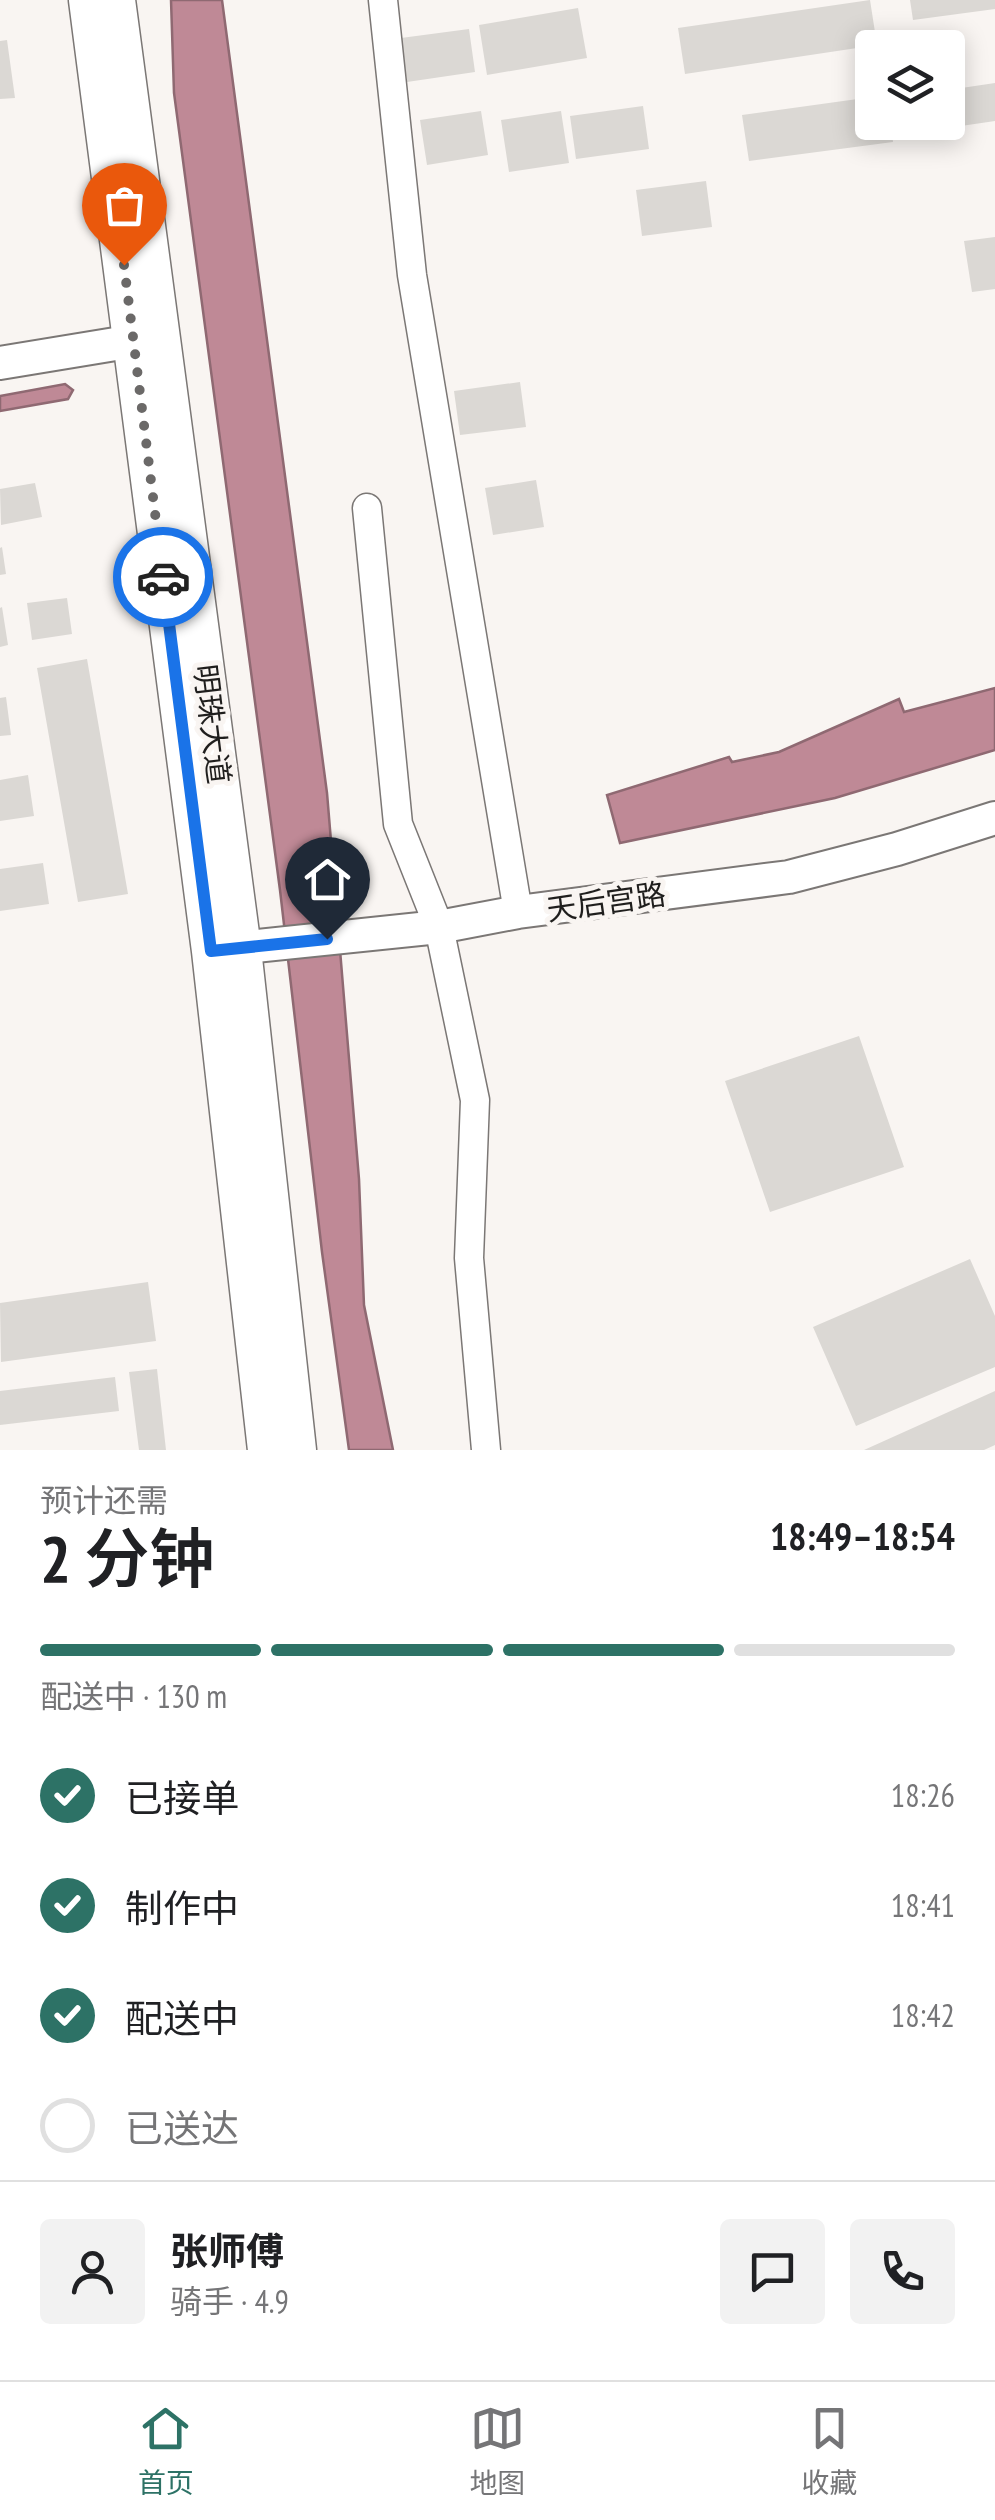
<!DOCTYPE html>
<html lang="zh">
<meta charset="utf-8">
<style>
:root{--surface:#fff;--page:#f2f2f2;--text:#202124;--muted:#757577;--line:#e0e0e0;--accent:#2d7266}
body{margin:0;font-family:"PT Sans Narrow","Noto Sans SC",sans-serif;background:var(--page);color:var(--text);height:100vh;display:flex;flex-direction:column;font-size:38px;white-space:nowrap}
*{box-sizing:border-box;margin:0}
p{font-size:32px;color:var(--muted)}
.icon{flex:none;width:55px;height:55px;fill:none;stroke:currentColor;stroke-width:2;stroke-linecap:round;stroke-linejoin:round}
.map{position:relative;height:1450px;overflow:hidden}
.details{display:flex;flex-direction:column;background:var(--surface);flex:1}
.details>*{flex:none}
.controls{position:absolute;left:855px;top:30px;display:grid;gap:20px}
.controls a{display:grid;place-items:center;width:110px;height:110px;border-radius:10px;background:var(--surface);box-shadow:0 5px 25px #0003;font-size:50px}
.pin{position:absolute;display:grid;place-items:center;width:85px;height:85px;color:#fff;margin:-102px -42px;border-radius:50% 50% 50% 0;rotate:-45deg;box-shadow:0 0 10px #0007}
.pin .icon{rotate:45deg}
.courier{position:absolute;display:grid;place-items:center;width:100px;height:100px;margin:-50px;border:8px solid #1a73e8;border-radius:50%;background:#fff;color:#222;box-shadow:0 2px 12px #0007}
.summary em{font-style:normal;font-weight:600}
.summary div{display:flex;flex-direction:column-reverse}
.summary{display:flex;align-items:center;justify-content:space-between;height:170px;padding:0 40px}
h1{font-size:65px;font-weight:600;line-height:75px}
.bar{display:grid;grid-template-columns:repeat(4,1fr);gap:15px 10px;align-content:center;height:120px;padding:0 40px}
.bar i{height:12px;border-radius:8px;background:var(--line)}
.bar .on{background:var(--accent)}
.bar p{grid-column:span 4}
.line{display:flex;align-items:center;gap:25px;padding:0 40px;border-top:2px solid var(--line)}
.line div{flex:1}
.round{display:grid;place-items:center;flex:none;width:105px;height:105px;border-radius:10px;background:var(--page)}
ol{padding:0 40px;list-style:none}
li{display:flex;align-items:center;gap:30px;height:110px}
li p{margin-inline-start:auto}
li .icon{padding:10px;border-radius:50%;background:var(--accent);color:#fff;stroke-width:4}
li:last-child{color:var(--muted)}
li i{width:55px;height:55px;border:5px solid var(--line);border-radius:50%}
.dock{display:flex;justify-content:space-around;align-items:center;height:140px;border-top:2px solid var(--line);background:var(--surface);font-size:28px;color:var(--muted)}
.dock a{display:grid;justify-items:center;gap:5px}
.dock .on{color:var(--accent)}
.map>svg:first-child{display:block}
</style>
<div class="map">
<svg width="995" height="1450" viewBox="0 0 995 1450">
<rect width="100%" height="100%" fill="#f9f5f2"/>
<path fill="#bf8996" stroke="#8f6972" stroke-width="2.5" d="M 171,0 L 222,0 L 327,793 L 359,1179 L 364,1305 L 393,1450 L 349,1450 L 322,1252 L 280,890 L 174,93 Z
M 65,384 L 73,390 L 68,399 L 0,411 L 0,396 Z
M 995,688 L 995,750 L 835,798 L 620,843 L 607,795 L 729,757 L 732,762 L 779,752 L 899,699 L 904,712 Z"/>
<path fill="#dbd8d4" d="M 870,0 L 877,45 L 685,74 L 678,28 Z
M 910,0 L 995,0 L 995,9 L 913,20 Z
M 578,8 L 587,58 L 487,75 L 479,25 Z
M 469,29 L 475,72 L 407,82 L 401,38 Z
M 7,40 L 15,98 L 0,99 L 0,41 Z
M 995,83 L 995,121 L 927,131 L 926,122 L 948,122 L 948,90 Z
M 872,97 L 872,122 L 891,122 L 893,142 L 749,161 L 742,115 Z
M 643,106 L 649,149 L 576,159 L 570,116 Z
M 481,111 L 488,155 L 427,165 L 420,120 Z
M 561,111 L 569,163 L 509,172 L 501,120 Z
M 706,181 L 712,227 L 642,236 L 636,190 Z
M 995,237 L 995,289 L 972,292 L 964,241 Z
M 520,382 L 526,427 L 460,435 L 454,391 Z
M 536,480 L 544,527 L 493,535 L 485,488 Z
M 35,483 L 42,517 L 1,525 L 0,489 Z
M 2,547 L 6,574 L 0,575 L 0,548 Z
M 67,598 L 72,634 L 32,640 L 27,603 Z
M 2,607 L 8,645 L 0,647 L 0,608 Z
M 87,659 L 128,894 L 78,902 L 37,668 Z
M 6,697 L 11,735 L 0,736 L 0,698 Z
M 28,775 L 34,816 L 0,821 L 0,780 Z
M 43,863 L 49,904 L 0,911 L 0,869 Z
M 859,1036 L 904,1167 L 770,1212 L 725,1081 Z
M 970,1259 L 995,1316 L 995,1367 L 856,1426 L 813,1327 Z
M 148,1282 L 156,1341 L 1,1362 L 0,1303 Z
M 157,1369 L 166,1450 L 139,1450 L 129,1372 Z
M 115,1377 L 119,1411 L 0,1425 L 0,1391 Z
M 995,1391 L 995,1445 L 984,1450 L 864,1450 Z"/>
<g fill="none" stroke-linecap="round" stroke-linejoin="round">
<defs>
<path id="minor" d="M 383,0 L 412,275 L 518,912
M 367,508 L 398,824 L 439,927 L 475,1100 L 469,1258 L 486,1450"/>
<path id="tertiary" d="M 0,363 L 158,337
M 218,950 L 439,927 L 518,912 L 789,877 L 897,849 L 995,818"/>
<path id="secondary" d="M 88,0 L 211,951 L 267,1450
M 116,0 L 242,949 L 297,1450"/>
</defs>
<use href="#minor" stroke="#7b7775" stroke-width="31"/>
<use href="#tertiary" stroke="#7b7775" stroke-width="36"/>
<use href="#secondary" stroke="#7b7775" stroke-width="41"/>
<use href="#minor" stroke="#fff" stroke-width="28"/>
<use href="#tertiary" stroke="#fff" stroke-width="32"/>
<use href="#secondary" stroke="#fff" stroke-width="38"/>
</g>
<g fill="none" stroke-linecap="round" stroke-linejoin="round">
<path stroke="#6b6968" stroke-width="10" stroke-dasharray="0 18" d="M 124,265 L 163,577"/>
<path stroke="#1a73e8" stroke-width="12" d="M 163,577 L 211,951 L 327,939"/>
</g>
<g text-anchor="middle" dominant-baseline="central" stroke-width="10" stroke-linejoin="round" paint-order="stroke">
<g font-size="30" fill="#1f1e1d" stroke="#f9f5f2">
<text transform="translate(213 724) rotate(83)">明珠大道</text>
<text transform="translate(606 901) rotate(-8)">天后宫路</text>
</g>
</g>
</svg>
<div class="controls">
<a><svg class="icon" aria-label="layers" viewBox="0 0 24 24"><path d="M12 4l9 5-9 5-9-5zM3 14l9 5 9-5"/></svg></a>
</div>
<div class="pin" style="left:124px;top:265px;background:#ea580c"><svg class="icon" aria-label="bag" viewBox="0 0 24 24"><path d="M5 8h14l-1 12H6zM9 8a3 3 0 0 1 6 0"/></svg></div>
<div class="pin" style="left:327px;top:939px;background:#1f2937"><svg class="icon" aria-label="home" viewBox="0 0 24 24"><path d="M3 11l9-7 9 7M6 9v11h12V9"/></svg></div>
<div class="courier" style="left:163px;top:577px"><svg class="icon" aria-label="car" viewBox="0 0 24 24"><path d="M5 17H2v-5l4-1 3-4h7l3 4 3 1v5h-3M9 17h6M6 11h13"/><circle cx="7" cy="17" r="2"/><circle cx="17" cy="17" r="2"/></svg></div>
</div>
<section class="details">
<div class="summary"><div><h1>2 分钟</h1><p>预计还需</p></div><em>18:49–18:54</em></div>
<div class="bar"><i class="on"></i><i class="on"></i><i class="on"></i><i></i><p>配送中 · 130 m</p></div>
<ol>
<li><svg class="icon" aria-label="check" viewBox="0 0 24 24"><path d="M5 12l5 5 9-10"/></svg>已接单<p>18:26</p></li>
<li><svg class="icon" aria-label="check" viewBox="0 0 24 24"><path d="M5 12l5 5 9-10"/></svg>制作中<p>18:41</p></li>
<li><svg class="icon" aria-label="check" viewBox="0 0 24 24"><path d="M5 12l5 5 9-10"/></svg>配送中<p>18:42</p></li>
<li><i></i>已送达</li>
</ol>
<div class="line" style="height:180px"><a class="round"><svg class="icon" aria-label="person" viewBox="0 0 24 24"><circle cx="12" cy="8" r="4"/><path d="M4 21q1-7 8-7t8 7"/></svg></a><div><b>张师傅</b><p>骑手 · 4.9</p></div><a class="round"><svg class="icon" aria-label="chat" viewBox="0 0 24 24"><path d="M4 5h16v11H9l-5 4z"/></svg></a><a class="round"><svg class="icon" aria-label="phone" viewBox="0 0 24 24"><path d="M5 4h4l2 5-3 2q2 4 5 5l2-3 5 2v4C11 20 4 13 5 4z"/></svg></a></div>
</section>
<nav class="dock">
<a class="on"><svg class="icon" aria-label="home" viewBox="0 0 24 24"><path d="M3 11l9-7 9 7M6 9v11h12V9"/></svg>首页</a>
<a><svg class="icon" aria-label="map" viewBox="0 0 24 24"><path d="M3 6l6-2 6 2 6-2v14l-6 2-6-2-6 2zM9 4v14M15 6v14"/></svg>地图</a>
<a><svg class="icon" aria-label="saved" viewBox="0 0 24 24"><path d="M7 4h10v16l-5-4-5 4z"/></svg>收藏</a>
</nav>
